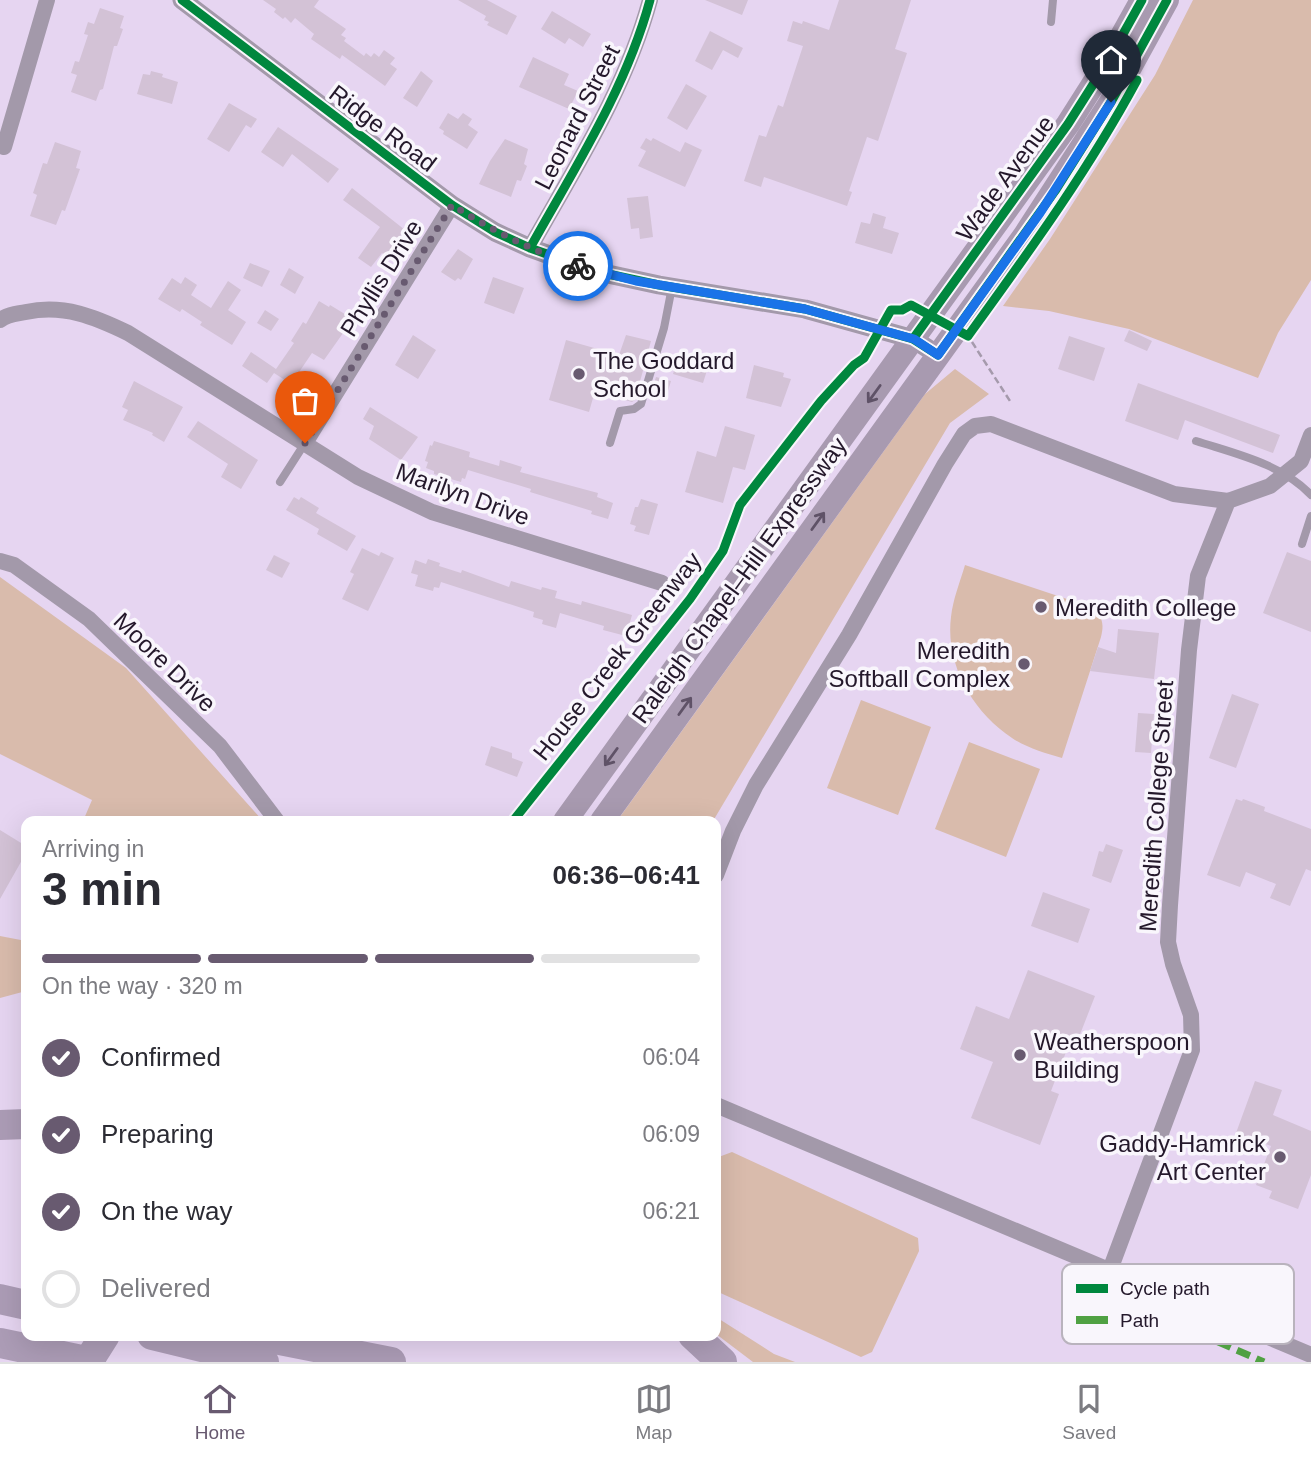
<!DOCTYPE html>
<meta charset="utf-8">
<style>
:root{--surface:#fff;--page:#f7f7f7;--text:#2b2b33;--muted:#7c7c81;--line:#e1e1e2;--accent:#685a70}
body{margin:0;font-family:Helvetica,sans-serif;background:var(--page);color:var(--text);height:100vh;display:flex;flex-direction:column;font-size:26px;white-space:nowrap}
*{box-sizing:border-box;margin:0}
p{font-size:23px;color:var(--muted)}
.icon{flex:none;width:38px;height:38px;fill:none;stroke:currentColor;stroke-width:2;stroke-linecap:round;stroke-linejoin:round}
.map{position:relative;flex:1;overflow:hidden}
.details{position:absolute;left:21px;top:816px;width:700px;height:525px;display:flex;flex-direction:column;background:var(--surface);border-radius:14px;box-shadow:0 7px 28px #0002}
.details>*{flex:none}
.pin{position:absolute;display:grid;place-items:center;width:60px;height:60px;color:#fff;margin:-72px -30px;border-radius:50% 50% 50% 0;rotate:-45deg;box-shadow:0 0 7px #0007}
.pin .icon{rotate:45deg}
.courier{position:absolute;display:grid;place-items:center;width:70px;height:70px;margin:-35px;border:5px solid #1a73e8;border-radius:50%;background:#fff;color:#222;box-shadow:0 2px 9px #0007}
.summary em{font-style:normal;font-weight:700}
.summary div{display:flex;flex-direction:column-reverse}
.summary{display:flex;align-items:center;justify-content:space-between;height:119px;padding:0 21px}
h1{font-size:46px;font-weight:700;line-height:52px}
.bar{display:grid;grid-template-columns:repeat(4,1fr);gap:10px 7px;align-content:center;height:84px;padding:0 21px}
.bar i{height:9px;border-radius:5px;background:var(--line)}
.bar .active{background:var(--accent)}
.bar p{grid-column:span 4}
ol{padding:0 21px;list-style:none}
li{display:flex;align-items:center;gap:21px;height:77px}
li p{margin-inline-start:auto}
li .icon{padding:7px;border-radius:50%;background:var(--accent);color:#fff;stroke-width:4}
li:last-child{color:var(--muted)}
li i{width:38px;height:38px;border:4px solid var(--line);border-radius:50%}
.menu{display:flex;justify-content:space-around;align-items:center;height:98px;border-top:2px solid var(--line);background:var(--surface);font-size:19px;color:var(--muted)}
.menu a{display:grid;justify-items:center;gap:4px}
.menu .active{color:var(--accent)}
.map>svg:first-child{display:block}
</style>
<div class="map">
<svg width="1311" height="1362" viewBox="0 0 1311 1362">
<rect width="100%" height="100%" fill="#e6d5f1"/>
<path fill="#d9bbac" d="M 1193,0 L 1311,0 L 1311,280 L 1278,333 L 1258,378 L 1129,329 L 1049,311 L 1003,306 L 1050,239 L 1155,75 Z
M 955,369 L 989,394 L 950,423 L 713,821 L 617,821 L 925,394 Z
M 965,565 L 1094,608 C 1103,619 1104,624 1101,637 L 1062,758 C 1045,753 1027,748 1012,738 C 973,712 945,665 951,617 C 953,599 960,582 965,565 Z
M 0,577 L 126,668 L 263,821 L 83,821 L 92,800 L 0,754 Z
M 861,700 L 931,727 L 898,815 L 827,788 Z
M 969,742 L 1040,769 L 1006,857 L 935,829 Z
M 0,936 L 26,941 L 26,991 L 0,998 Z
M 732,1152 L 918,1238 L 919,1251 L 872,1352 L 861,1357 L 716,1291 L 716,1158 Z
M 716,1317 L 774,1354 L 795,1362 L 753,1362 L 716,1334 Z"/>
<path fill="#d3c2d6" d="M 263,0 L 319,0 L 314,7 L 346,29 L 341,35 L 346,38 L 344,41 L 364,56 L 366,53 L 371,57 L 374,53 L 379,57 L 384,50 L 395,58 L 390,64 L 397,69 L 385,86 L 342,55 L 340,59 L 311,39 L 314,34 L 295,18 L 291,23 L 285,17 L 283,19 L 274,12 L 276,9 Z
M 458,0 L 487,0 L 517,16 L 507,35 L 487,25 L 489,22 L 484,20 L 486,16 Z
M 705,0 L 748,0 L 742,15 Z
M 839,0 L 911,0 L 895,49 L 907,53 L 878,141 L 867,137 L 849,191 L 852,192 L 847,206 L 764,177 L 761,187 L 744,181 L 759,135 L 766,137 L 778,105 L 783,107 L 803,46 L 787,41 L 793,21 L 802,24 L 803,21 L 829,30 Z
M 100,8 L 124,16 L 120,28 L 123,29 L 117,46 L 114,46 L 103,89 L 100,90 L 96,101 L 71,92 L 77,75 L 71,73 L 75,61 L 79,62 L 88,35 L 84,34 L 88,22 L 94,24 Z
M 552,11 L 591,34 L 583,47 L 569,38 L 565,44 L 541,29 Z
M 710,31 L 743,48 L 738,58 L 723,50 L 712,70 L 695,61 Z
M 533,57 L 569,74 L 564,85 L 578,91 L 569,109 L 519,87 Z
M 151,71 L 163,74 L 162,77 L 178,82 L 172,104 L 137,94 L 143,74 L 150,75 Z
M 421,71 L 433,81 L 417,107 L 403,98 Z
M 686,84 L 707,96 L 687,130 L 667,118 Z
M 229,103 L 257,119 L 251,128 L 246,125 L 229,152 L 207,139 Z
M 448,113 L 458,119 L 463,113 L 472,119 L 468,125 L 478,132 L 467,149 L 443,134 L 444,131 L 439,128 Z
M 278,127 L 339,169 L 328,183 L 292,154 L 283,167 L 261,152 Z
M 646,138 L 651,141 L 653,138 L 680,152 L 685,142 L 702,150 L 685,187 L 638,166 L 646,151 L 640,148 Z
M 505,139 L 528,149 L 524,164 L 527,166 L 521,181 L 517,180 L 511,197 L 479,184 L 490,161 Z
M 55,142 L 81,151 L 76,168 L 80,169 L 65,211 L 62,210 L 56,225 L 30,216 L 37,195 L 33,193 L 43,163 L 47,164 Z
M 352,188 L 405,230 L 386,256 L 382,253 L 371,267 L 358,258 L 380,227 L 343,200 Z
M 648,196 L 653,237 L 640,239 L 639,228 L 631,229 L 627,198 Z
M 873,213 L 886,217 L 883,228 L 899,233 L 892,254 L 855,243 L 861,222 L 870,224 Z
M 458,249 L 473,259 L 461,280 L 458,278 L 455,281 L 441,272 Z
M 250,263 L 270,271 L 262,287 L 243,278 Z
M 289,268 L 304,277 L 295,294 L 280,285 Z
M 185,277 L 197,285 L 191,295 L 211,308 L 228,281 L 241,290 L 228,310 L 246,322 L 232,345 L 200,325 L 202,322 L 182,309 L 180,312 L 158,299 L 172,278 L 181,284 Z
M 493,277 L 524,288 L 514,314 L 484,303 Z
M 319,301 L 329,307 L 330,305 L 353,319 L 324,360 L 312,353 L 291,384 L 274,373 L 267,383 L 242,366 L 251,352 L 276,369 L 294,343 L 291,341 L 303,322 L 306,324 Z
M 265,310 L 279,319 L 271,331 L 257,323 Z
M 1129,330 L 1152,341 L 1147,351 L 1124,341 Z
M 413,335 L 436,350 L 418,379 L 395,365 Z
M 626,335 L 651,341 L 635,400 L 632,402 L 595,391 L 589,412 L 549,400 L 566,340 L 619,355 Z
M 1069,336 L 1105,348 L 1094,381 L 1058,369 Z
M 680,351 L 705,357 L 710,361 L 703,383 L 673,374 Z
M 754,365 L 784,373 L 783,377 L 791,379 L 781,407 L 746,398 Z
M 656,377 L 671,381 L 668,391 L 666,391 L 664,396 L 651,392 Z
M 134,381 L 183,407 L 164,442 L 152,435 L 153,433 L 123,420 L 128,410 L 122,407 Z
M 1138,383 L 1280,435 L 1273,453 L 1185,420 L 1178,440 L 1125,421 Z
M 370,407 L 418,437 L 401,460 L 369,439 L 374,426 L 363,419 Z
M 198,421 L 258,460 L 241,489 L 221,477 L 228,464 L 187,437 Z
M 725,426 L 755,435 L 745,470 L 733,467 L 723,503 L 685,492 L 697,451 L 716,457 Z
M 434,441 L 470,452 L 469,457 L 499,466 L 500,460 L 522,467 L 520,472 L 598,493 L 597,497 L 613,503 L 608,519 L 591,514 L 592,511 L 530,492 L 531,489 L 468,470 L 465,479 L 462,478 L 461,482 L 434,474 L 434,471 L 426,468 L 428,462 L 425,461 L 430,445 L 432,446 Z
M 294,497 L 299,500 L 301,497 L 319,508 L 316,513 L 356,536 L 347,551 L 317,534 L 319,529 L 286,510 Z
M 641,499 L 658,504 L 649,535 L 634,531 L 636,526 L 630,524 L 635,507 L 638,507 Z
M 362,548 L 379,556 L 381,552 L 394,558 L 368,611 L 342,599 L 354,574 L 350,572 Z
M 1287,552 L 1311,561 L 1311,632 L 1263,613 Z
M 274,555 L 290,563 L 282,578 L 266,570 Z
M 428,559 L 440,563 L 439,566 L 461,573 L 462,570 L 509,587 L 511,581 L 541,590 L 542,587 L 557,591 L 555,598 L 581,605 L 582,601 L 632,615 L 626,636 L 603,630 L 604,626 L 560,613 L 556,628 L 542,624 L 543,620 L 533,617 L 534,612 L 441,582 L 439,588 L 434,587 L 433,591 L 415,586 L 418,575 L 411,573 L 415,560 L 426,564 Z
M 1118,629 L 1159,633 L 1154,679 L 1090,671 L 1098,647 L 1116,653 Z
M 1232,694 L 1259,704 L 1236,768 L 1209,758 Z
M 1138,713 L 1154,714 L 1151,753 L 1135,752 Z
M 491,746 L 512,753 L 512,758 L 523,762 L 517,777 L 485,765 Z
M 1236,799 L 1242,801 L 1243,799 L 1265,807 L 1264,811 L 1311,829 L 1311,871 L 1306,869 L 1290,906 L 1270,898 L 1276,884 L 1246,872 L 1240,887 L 1207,875 Z
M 0,830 L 26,846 L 26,853 L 0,899 Z
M 1106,844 L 1123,850 L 1111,883 L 1092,876 L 1099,851 L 1103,852 Z
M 1043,892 L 1090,909 L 1078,943 L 1031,926 Z
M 1028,970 L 1095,996 L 1079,1037 L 1073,1034 L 1051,1091 L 1059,1094 L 1040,1145 L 971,1118 L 993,1062 L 960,1049 L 976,1006 L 1009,1019 Z
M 1255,1081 L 1282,1090 L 1273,1115 L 1311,1131 L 1311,1175 L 1298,1209 L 1269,1198 L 1272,1191 L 1256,1185 L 1271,1146 L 1236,1133 Z"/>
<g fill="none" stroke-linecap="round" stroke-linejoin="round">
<path stroke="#a59aac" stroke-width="2.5" stroke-dasharray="7 3.5" stroke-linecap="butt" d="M 972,342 L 1010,401"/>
<path stroke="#a399aa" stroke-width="8" d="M 1051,22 L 1053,0
M 1196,441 C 1236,454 1282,464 1311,495
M 610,443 L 620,411 L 634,409 L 641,404 L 664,328 L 672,287
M 280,482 L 305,443
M 1302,544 L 1311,516"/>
<path stroke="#a399aa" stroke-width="16" d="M 4,147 L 47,0
M 530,248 C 574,169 626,89 650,0
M 0,320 C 8,314 17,314 26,312 C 64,304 95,317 128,333 L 358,477 L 432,512 L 662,583
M 305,443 L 452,205
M 0,561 L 14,565 L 89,619 L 220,746 L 277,821
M 716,875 L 733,831 L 756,785 L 849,635 L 945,464 L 964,434 L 975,426 L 991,424 L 1174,494 L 1228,501 L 1270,486 L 1301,461 L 1311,435
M 716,1105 L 1311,1355
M 1110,1270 L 1192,1050 L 1191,1015 L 1173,964 L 1168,942 L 1170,905 L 1189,650 L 1198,576 L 1228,501"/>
<path stroke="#a399aa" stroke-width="19" d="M 182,0 L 452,205 L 495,232 L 530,248 L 594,271 L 659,285 L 805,309 L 913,339 L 938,355"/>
<path stroke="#a89ab0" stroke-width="24" d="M 565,821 L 1068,124 L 1108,61 L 1142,0
M 602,821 L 1025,235 L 1111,102 L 1167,0"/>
<path stroke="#ac9cb6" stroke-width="30" d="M 0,1125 L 26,1124
M 0,1299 L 26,1305
M 254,1335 L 391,1362
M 693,1335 L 722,1362
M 0,1343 L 91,1362"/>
<path stroke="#ac9cb6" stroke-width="30" d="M 152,1335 L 264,1362
M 88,1362 L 105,1335"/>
<path stroke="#50a143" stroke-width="7" stroke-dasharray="14 7" stroke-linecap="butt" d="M 1110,1270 L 1104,1292 L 1264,1362"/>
<defs>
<path id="cycleway" d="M 182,0 L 452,205 L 495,232 L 530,248 L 594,271 L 659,285 L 805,309 L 913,339 L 938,355 L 1055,191 L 1111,102 L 1167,0
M 530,248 C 574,169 626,89 650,0
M 913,339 L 1068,124 L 1108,61 L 1142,0
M 513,821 L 690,599 L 723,551 L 740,505 L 821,401 L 854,365 L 864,358 L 891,310 L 902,310 L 911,305 L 968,336 C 1028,253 1088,171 1137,80"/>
</defs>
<use href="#cycleway" stroke="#f9f6fc" stroke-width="13"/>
<use href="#cycleway" stroke="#00873e" stroke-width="9"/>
</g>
<defs><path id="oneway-shaft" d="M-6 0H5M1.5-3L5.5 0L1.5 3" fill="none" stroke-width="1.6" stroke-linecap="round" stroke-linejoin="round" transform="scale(1.75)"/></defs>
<g stroke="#5f5267">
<use href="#oneway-shaft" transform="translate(874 394) rotate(126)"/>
<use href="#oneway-shaft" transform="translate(818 521) rotate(-54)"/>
<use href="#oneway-shaft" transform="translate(685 706) rotate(-54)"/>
<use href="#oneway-shaft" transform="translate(611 757) rotate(126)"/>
</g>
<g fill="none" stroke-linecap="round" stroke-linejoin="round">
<path stroke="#685a70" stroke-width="7" stroke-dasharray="0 12.6" d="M 305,443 L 452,205 C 492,230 532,251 578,266"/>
<path stroke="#1a73e8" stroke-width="9" d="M 578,266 L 636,281 L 805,309 L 914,339 L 938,355 L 1040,213 L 1111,102"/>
</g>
<g fill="#685a70" stroke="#f9f6fc" stroke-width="2.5">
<circle cx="579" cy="374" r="7"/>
<circle cx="1041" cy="607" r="7"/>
<circle cx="1024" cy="664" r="7"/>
<circle cx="1020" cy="1055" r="7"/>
<circle cx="1280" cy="1157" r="7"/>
</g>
<g text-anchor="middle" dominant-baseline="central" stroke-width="7" stroke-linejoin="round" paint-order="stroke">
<g font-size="24" fill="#24182b" stroke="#f9f6fc">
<text transform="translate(577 117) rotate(-63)">Leonard Street</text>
<text transform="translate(383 128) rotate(37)">Ridge Road</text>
<text transform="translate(1005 178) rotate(-54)">Wade Avenue</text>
<text transform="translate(381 278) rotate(-58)">Phyllis Drive</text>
<text transform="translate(463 494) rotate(20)">Marilyn Drive</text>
<text transform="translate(739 580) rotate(-54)">Raleigh Chapel–Hill Expressway</text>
<text transform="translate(617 656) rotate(-52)">House Creek Greenway</text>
<text transform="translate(165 662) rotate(44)">Moore Drive</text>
<text transform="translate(1156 806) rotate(-86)">Meredith College Street</text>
</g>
<g font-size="24" fill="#24182b" stroke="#f9f6fc" text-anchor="start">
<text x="593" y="360">The Goddard<tspan x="593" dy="28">School</tspan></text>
<text x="1055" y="607">Meredith College</text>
<text x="1010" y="650" text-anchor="end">Meredith<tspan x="1010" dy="28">Softball Complex</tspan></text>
<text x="1034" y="1041">Weatherspoon<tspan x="1034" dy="28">Building</tspan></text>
<text x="1266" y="1143" text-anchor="end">Gaddy-Hamrick<tspan x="1266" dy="28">Art Center</tspan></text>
</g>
</g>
<rect x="1062" y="1264" width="232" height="80" rx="10" fill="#f9f6fc" stroke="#b9b3bd" stroke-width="2"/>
<rect x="1076" y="1284" width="32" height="9" fill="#00873e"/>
<rect x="1076" y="1316" width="32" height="8" fill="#50a143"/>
<g font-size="19" fill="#24182b">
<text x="1120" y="1295">Cycle path</text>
<text x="1120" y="1327">Path</text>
</g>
</svg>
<div class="pin" style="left:305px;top:443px;background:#ea580c"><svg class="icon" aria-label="bag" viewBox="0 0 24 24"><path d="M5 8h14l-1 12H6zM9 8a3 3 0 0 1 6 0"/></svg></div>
<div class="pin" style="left:1111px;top:102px;background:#1f2937"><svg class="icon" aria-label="home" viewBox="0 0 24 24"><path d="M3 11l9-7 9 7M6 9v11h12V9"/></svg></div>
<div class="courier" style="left:578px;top:266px"><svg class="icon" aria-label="bike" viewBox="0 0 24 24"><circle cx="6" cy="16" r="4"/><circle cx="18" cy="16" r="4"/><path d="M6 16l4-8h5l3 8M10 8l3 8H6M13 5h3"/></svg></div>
<section class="details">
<div class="summary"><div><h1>3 min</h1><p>Arriving in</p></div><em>06:36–06:41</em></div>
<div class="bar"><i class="active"></i><i class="active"></i><i class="active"></i><i></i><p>On the way · 320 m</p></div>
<ol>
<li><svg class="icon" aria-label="check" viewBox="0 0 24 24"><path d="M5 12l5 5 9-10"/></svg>Confirmed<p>06:04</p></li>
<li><svg class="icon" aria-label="check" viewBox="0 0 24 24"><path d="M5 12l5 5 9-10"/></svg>Preparing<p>06:09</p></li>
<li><svg class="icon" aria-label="check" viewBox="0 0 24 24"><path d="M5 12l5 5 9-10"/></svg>On the way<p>06:21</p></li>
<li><i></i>Delivered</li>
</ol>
</section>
</div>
<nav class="menu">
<a class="active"><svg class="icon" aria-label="home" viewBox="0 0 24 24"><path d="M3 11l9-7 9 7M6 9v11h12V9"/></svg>Home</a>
<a><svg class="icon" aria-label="map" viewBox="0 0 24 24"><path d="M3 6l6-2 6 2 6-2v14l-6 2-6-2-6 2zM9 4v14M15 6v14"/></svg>Map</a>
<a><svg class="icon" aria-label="saved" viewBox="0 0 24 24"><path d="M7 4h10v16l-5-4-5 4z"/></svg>Saved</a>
</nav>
